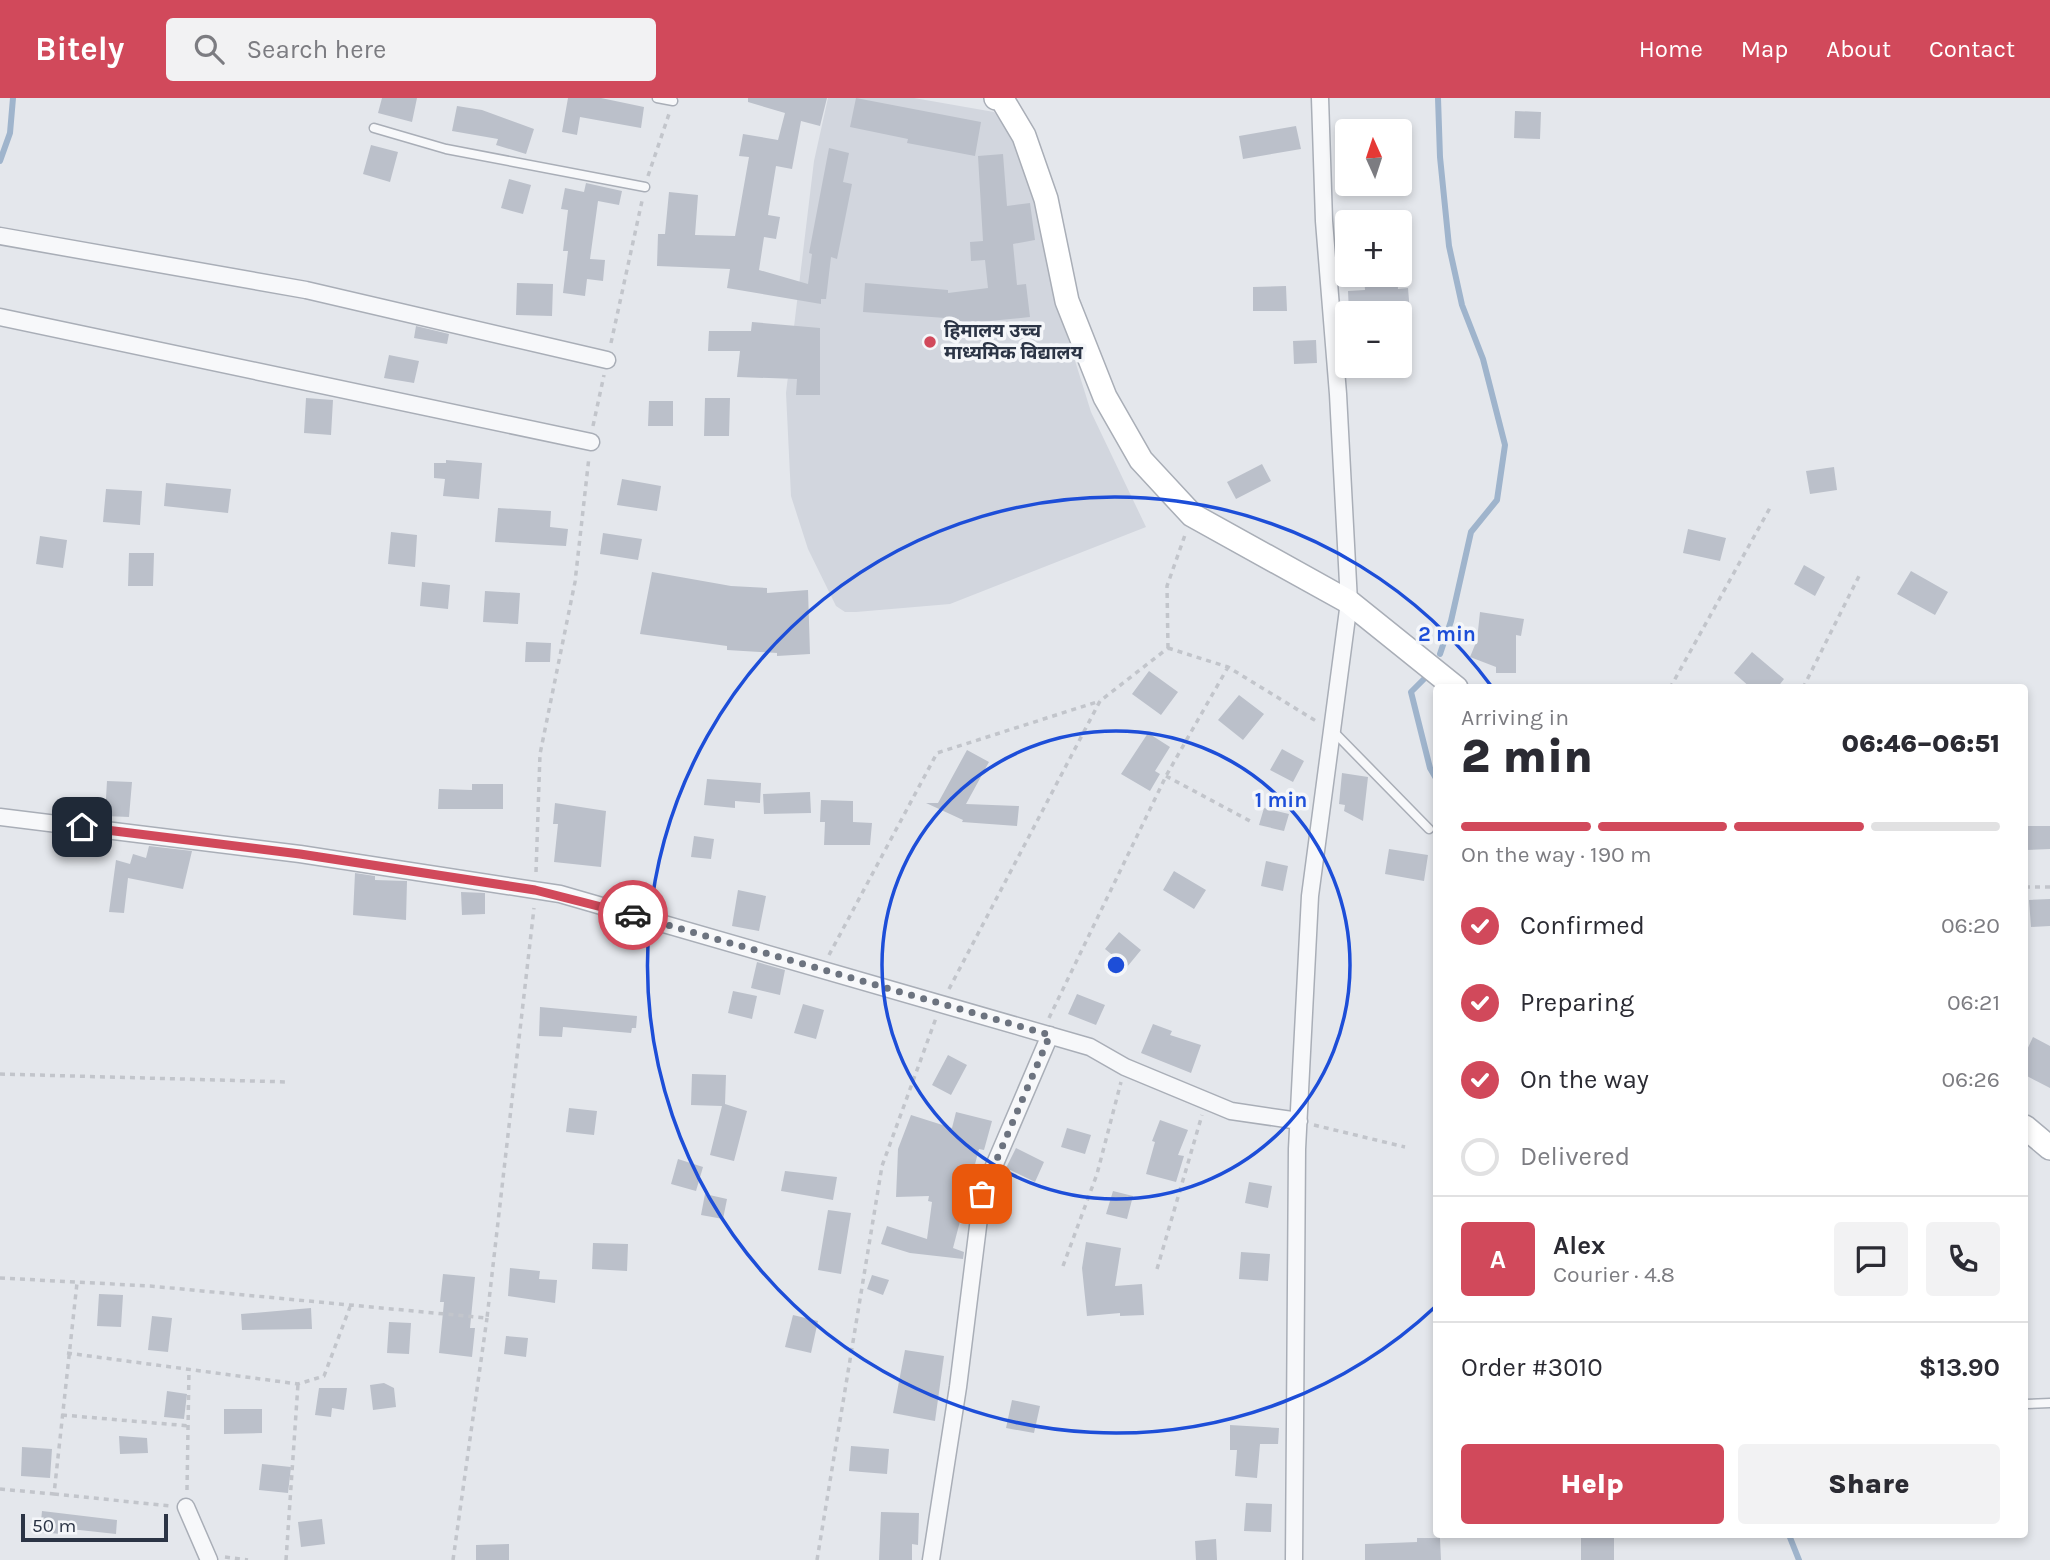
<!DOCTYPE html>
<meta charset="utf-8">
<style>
:root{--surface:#fff;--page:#f2f2f3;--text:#2b2b33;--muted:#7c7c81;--line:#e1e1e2;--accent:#d1495b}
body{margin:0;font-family:Karla,"Noto Sans Devanagari",sans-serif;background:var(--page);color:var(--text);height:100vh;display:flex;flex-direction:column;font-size:26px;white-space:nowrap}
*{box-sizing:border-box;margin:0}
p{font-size:23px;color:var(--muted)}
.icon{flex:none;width:38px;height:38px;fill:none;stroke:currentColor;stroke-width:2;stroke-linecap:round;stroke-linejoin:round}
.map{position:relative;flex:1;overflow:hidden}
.sheet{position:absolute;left:1433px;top:586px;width:595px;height:854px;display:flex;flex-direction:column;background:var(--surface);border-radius:7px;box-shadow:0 4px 10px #0003}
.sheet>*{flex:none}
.needle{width:46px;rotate:357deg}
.controls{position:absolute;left:1335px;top:21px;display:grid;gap:14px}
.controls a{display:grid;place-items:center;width:77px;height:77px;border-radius:7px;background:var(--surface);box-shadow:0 4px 10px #0003;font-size:35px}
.scale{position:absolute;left:21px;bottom:18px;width:147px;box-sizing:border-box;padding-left:7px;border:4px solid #2b3445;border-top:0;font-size:19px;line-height:24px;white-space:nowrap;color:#2b3445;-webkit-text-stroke:5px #f4f6f9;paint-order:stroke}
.pin{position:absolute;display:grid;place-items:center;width:60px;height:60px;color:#fff;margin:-30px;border-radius:14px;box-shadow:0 4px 10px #0006}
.courier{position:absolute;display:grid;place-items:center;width:70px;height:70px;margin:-35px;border:5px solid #d1495b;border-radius:50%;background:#fff;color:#222;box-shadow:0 2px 9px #0007}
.overview em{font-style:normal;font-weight:800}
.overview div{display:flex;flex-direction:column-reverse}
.overview{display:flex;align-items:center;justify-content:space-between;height:119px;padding:0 28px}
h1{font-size:46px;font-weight:800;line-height:52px}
.bar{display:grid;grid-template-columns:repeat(4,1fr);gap:10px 7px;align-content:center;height:84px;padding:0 28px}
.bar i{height:9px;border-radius:5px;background:var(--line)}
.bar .on{background:var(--accent)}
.bar p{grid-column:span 4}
.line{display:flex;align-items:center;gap:18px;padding:0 28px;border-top:2px solid var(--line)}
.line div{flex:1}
.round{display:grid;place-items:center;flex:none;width:74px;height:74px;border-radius:7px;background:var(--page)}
ol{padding:0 28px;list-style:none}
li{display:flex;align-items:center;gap:21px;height:77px}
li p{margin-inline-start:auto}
li .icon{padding:7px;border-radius:50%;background:var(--accent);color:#fff;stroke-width:4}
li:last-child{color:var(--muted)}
li i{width:38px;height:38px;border:4px solid var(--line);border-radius:50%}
.cta{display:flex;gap:14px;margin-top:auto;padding:14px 28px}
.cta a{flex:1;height:80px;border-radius:7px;background:var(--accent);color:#fff;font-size:28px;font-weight:800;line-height:80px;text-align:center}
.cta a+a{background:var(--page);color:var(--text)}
header{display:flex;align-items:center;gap:42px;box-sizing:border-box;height:98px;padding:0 35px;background:var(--accent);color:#fff}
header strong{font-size:33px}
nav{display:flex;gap:38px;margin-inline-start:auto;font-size:24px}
.search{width:490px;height:63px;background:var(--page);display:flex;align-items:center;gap:18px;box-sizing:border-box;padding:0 24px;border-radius:7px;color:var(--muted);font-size:26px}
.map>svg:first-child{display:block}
</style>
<header>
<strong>Bitely</strong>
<div class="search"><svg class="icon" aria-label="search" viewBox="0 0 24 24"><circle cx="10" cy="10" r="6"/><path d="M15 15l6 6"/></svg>Search here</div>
<nav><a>Home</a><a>Map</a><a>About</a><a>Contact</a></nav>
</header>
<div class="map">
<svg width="2050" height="1462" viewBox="0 0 2050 1462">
<rect width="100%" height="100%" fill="#e4e7ec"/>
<path fill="#d2d6de" d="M 828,0 L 914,0 L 994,14 L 1017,45 L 1038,100 L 1053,192 L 1091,314 L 1146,429 L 950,506 L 856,514 L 845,514 L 836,508 L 808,451 L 791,398 L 786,295 L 814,63 Z"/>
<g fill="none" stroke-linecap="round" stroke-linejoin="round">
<path stroke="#9fb4cc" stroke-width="6" d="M 1438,0 L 1440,59 L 1449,148 L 1462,207 L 1483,261 L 1505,347 L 1497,402 L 1471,434 L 1451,523 L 1440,556
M 0,63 L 10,35 L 13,0
M 1425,580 L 1411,594 L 1430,670 L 1437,682
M 1789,1437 L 1799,1462"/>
</g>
<path fill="#bbc0ca" d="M 382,0 L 417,0 L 412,24 L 378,15 Z
M 568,0 L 601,0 L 644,9 L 641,30 L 580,19 L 577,37 L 562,34 Z
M 748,0 L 827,0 L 820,28 L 801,23 L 792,71 L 776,68 L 768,117 L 780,119 L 776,141 L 764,139 L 759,172 L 808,186 L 812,156 L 809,155 L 829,50 L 849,55 L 843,84 L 852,86 L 837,161 L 831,159 L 826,201 L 821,201 L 821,206 L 727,190 L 730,171 L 657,168 L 658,136 L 665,136 L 669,94 L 698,97 L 695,137 L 735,138 L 749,59 L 739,58 L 743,36 L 778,42 L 785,15 L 748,4 Z
M 856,0 L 981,24 L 975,58 L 907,45 L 908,41 L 850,29 Z
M 457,8 L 482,12 L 534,31 L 526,56 L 496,47 L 498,41 L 452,33 Z
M 1515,13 L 1541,14 L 1540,41 L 1514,40 Z
M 1296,28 L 1301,51 L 1243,61 L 1239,38 Z
M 371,47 L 398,54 L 390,84 L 363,76 Z
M 1003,56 L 1007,108 L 1030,105 L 1035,142 L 1013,146 L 1017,187 L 1026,186 L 1030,219 L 959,226 L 959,221 L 863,214 L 865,185 L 948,192 L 948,195 L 988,190 L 985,162 L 971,163 L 970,144 L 983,143 L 978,58 Z
M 509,81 L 531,87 L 523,116 L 501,110 Z
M 586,85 L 622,93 L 619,107 L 598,103 L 590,161 L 605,162 L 603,183 L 587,181 L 585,198 L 563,195 L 568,153 L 563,153 L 568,112 L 561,111 L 565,90 L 584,94 Z
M 1364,177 L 1397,177 L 1398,191 L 1408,190 L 1410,215 L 1349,215 L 1348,193 L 1365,192 Z
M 517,185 L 553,186 L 552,218 L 516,217 Z
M 1286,188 L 1287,213 L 1253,213 L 1253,189 Z
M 752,224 L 820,230 L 820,297 L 796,297 L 797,281 L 737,279 L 740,253 L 708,253 L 709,233 L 751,233 Z
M 416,228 L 449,236 L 447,246 L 414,240 Z
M 1316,242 L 1317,265 L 1294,266 L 1293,243 Z
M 389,257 L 419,263 L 414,285 L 384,280 Z
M 306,300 L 333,302 L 331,337 L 304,335 Z
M 705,300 L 730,300 L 729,338 L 704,338 Z
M 649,303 L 673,303 L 673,328 L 648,328 Z
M 446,362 L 482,365 L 479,401 L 443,398 L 445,381 L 434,380 L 434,365 L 446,365 Z
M 1262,366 L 1271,383 L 1236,401 L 1227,384 Z
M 1834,369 L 1837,392 L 1810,396 L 1806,373 Z
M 622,381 L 661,388 L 657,413 L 617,407 Z
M 166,385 L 231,391 L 228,415 L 164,408 Z
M 106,391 L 142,393 L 140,427 L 103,424 Z
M 498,410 L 551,413 L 550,429 L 568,431 L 566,448 L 495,444 Z
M 1688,431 L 1726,440 L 1720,463 L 1683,455 Z
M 391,434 L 417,437 L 415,469 L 388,466 Z
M 603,435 L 642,441 L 638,462 L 600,456 Z
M 40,438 L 67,442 L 63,470 L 36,466 Z
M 129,455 L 154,455 L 153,488 L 128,488 Z
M 1804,467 L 1825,479 L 1815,498 L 1794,486 Z
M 1911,473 L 1948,494 L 1935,517 L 1897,496 Z
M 652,474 L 731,488 L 767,490 L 767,495 L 808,492 L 810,556 L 777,558 L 777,555 L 727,552 L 727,548 L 640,536 Z
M 422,484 L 450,487 L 448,511 L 420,508 Z
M 485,493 L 520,495 L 518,526 L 483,524 Z
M 1480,514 L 1524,521 L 1521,538 L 1516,537 L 1516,575 L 1496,575 L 1496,569 L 1470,559 L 1477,542 Z
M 526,544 L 551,545 L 550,564 L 525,564 Z
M 1752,554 L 1784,581 L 1777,590 L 1751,590 L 1734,575 Z
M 1149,573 L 1178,594 L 1161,617 L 1132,596 Z
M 1239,597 L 1264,616 L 1243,642 L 1218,622 Z
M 1148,635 L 1170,649 L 1155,673 L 1160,676 L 1150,693 L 1121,676 Z
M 1282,651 L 1304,663 L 1293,684 L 1270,672 Z
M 967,652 L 989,664 L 966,706 L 1019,708 L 1017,728 L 962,724 L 963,722 L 926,705 L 938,705 Z
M 1342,675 L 1368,679 L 1363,723 L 1344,713 L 1345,707 L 1339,706 Z
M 707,681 L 761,685 L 760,705 L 735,703 L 735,710 L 704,707 Z
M 107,683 L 132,684 L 129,719 L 105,718 Z
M 472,686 L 503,686 L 503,711 L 438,711 L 439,691 L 472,692 Z
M 810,694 L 811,715 L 764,716 L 763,696 Z
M 821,702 L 853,703 L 853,724 L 872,725 L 870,747 L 824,747 L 825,724 L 820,724 Z
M 555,705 L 606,713 L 601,769 L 554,764 L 558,726 L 553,726 Z
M 1264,710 L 1289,716 L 1284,733 L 1259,727 Z
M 2025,728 L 2050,728 L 2050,751 L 2025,752 Z
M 694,738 L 714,741 L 711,761 L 691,759 Z
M 149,748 L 192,753 L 183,791 L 128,780 L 124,815 L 109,814 L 116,762 L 130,766 L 133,756 L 146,760 Z
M 1389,751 L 1428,757 L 1424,783 L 1385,776 Z
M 1266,763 L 1288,768 L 1283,793 L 1261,788 Z
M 1174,773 L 1206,792 L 1194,811 L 1163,792 Z
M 355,775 L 375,778 L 375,782 L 407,783 L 406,822 L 353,817 Z
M 738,792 L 766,798 L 759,833 L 732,828 Z
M 461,794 L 485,795 L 485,816 L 462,817 Z
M 2050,801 L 2050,828 L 2031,829 L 2029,802 Z
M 1119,834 L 1141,852 L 1127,869 L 1105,851 Z
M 757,864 L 785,872 L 780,897 L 751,890 Z
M 733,893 L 757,898 L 752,921 L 728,915 Z
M 1077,896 L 1105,907 L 1096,927 L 1068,916 Z
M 803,906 L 824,912 L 816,941 L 794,935 Z
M 540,909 L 637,918 L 636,930 L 632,930 L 631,935 L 563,929 L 562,939 L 539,938 Z
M 1153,926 L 1172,933 L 1170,937 L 1201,947 L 1191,975 L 1141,955 Z
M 2033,939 L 2050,948 L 2050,990 L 2025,977 L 2025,956 Z
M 948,957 L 967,967 L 951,997 L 932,987 Z
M 692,976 L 726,977 L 725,1006 L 747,1013 L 734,1063 L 710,1057 L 722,1008 L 691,1007 Z
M 569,1010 L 597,1013 L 594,1037 L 566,1034 Z
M 956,1014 L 992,1023 L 984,1052 L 979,1051 L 953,1150 L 964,1154 L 963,1161 L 910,1155 L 881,1146 L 887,1128 L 927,1141 L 932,1104 L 928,1103 L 929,1098 L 896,1099 L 898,1051 L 911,1017 L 952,1030 Z
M 1160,1022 L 1188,1032 L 1178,1057 L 1184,1058 L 1176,1084 L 1146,1076 L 1155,1044 L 1152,1043 Z
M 1067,1030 L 1091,1037 L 1085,1056 L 1061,1049 Z
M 1016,1050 L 1044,1064 L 1035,1084 L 1006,1070 Z
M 678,1061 L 703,1069 L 696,1093 L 671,1086 Z
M 785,1073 L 837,1079 L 833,1102 L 781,1093 Z
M 1249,1084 L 1272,1088 L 1268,1110 L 1245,1105 Z
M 1113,1093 L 1133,1098 L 1127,1121 L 1106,1116 Z
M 705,1096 L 727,1101 L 723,1121 L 701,1117 Z
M 828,1112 L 851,1115 L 841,1176 L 818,1172 Z
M 1086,1144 L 1121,1150 L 1115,1188 L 1142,1186 L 1144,1217 L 1120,1218 L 1120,1215 L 1087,1218 L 1082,1170 Z
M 593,1145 L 628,1146 L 627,1173 L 592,1171 Z
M 1241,1154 L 1270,1156 L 1268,1183 L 1239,1181 Z
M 510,1170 L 540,1173 L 539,1181 L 557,1182 L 555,1205 L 508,1198 Z
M 443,1176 L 475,1179 L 470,1230 L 475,1230 L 472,1259 L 439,1255 L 444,1204 L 440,1204 Z
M 872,1177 L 889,1182 L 883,1197 L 867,1191 Z
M 99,1196 L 123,1197 L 121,1229 L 97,1228 Z
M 311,1210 L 312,1231 L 242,1232 L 241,1216 Z
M 793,1217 L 818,1223 L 811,1255 L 785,1249 Z
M 152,1218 L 172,1220 L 168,1254 L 148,1252 Z
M 389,1224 L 411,1225 L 409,1256 L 387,1255 Z
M 506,1238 L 528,1240 L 526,1259 L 504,1256 Z
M 905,1252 L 944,1258 L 935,1323 L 893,1315 Z
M 384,1285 L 394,1290 L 396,1309 L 373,1312 L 370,1287 Z
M 319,1290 L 347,1290 L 344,1312 L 332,1310 L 331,1319 L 315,1317 Z
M 167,1293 L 187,1296 L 184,1321 L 164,1319 Z
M 1012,1302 L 1040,1308 L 1034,1335 L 1006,1330 Z
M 224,1311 L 262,1311 L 262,1335 L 224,1336 Z
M 1230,1327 L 1279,1330 L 1278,1346 L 1260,1346 L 1257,1380 L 1235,1378 L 1237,1352 L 1230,1352 Z
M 119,1338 L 147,1340 L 148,1355 L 120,1356 Z
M 851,1348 L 889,1351 L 887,1376 L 849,1373 Z
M 22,1349 L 52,1351 L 50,1380 L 21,1378 Z
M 262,1366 L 291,1369 L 288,1395 L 259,1392 Z
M 1246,1405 L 1272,1406 L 1271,1434 L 1244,1433 Z
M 42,1413 L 117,1422 L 116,1436 L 61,1430 L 61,1436 L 40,1434 Z
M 881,1414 L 919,1415 L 918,1447 L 912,1446 L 912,1462 L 879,1462 Z
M 322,1421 L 325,1446 L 301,1449 L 298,1424 Z
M 1581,1437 L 1614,1437 L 1614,1462 L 1581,1462 Z
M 1417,1440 L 1440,1440 L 1441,1462 L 1365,1462 L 1365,1446 L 1417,1444 Z
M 1216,1441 L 1217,1462 L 1196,1462 L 1195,1443 Z
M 509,1446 L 509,1462 L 476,1462 L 476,1447 Z"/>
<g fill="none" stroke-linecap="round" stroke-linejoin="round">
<defs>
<path id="lane" d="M 657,0 L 673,3
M 374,30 L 446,51 L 645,89
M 1333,633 L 1429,731
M 2025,1306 L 2050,1305"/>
<path id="street" d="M 0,138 L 306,192 L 607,262
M 0,219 L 591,344
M 0,719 L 300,756 L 560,796 L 1090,949 L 1125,969 L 1231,1013 L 1299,1023
M 186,1409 L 209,1462
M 931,1462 L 958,1289 L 982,1096 L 1050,937
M 1294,1462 L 1297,1051 L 1310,798 L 1349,504 L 1338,296 L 1324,123 L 1320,0"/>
<path id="secondary" d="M 996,0 L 1002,1 L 1024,38 L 1046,101 L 1067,203 L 1105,299 L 1141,362 L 1192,417 L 1349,504 L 1456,590
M 2025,1029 L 2050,1050"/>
</defs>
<use href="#lane" stroke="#a9aeb7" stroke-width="11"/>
<use href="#street" stroke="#a9aeb7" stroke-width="19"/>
<use href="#secondary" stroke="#a9aeb7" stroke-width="26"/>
<path stroke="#c2c5cb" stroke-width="3.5" stroke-dasharray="5 5" stroke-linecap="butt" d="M 648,78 L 669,16
M 611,245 L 642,103
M 593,328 L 604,277
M 1168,550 L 1228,569 L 1316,623
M 1168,550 L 1167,488 L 1185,437
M 1670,590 L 1771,408
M 1803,590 L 1859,478
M 1166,678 L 1250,723
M 536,774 L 540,656 L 575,484 L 589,359
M 2025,789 L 2050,789
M 829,857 L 937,655 L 1100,603
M 949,891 L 1100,603 L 1168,550
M 1049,920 L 1166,678 L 1228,569
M 0,976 L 289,984
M 1314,1027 L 1405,1049
M 1063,1168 L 1097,1076 L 1121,984
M 1157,1171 L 1202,1017
M 0,1180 L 150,1188 L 487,1220 L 534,810
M 67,1255 L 298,1286 L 324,1278 L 350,1209
M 62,1317 L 190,1328
M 0,1391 L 54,1396 L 77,1185
M 187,1392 L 189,1271
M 54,1396 L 171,1408
M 225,1459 L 248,1462
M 286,1462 L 298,1286
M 453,1462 L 487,1220
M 817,1462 L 882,1068 L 936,920"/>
<use href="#lane" stroke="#f7f8fa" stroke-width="8"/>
<use href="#street" stroke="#f7f8fa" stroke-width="16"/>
<use href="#secondary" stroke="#fff" stroke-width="23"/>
</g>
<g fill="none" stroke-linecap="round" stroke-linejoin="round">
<path stroke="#6c737f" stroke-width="7" stroke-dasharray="0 12.6" d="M 633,817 L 1050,937 L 982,1096"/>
<path stroke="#d1495b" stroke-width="9" d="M 82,729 L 300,756 L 535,792 L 633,817"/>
</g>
<g fill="none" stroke="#1d4ed8" stroke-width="3.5">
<circle cx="1116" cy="867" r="234"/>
<path d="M1435 1209A468 468 0 1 1 1492 589"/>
</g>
<circle fill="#d1495b" stroke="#f4f6f9" stroke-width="2.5" cx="930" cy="244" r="7"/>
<g text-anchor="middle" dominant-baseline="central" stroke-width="7" stroke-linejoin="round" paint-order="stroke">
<g font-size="19" font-weight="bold" fill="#2b3445" stroke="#f4f6f9" text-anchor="start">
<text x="944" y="233">हिमालय उच्च<tspan x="944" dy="22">माध्यमिक विद्यालय</tspan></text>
</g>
</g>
<circle cx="1116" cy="867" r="10" fill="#1d4ed8" stroke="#f4f6f9" stroke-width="3.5"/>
<g font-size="21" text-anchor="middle" font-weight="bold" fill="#1d4ed8" stroke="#f4f6f9" stroke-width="7" stroke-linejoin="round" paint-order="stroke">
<text x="1447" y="543">2 min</text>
<text x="1281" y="709">1 min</text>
</g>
</svg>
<div class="controls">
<a><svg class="needle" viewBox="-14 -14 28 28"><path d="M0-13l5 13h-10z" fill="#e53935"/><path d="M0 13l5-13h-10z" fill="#7c7c81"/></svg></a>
<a>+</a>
<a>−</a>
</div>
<div class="scale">50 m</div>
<div class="pin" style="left:982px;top:1096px;background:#ea580c"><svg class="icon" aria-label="bag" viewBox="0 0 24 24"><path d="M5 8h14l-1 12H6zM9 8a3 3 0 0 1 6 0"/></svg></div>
<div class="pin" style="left:82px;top:729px;background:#1f2937"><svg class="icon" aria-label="home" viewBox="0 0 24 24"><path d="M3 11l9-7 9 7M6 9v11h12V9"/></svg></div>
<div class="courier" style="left:633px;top:817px"><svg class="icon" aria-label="car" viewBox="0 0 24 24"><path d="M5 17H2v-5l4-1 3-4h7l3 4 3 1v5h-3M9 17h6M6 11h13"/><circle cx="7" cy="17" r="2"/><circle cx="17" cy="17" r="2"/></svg></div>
<section class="sheet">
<div class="overview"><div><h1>2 min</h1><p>Arriving in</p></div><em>06:46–06:51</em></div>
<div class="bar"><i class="on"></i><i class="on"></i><i class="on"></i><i></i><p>On the way · 190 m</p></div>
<ol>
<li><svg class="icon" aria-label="check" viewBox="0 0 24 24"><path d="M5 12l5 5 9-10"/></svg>Confirmed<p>06:20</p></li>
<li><svg class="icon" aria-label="check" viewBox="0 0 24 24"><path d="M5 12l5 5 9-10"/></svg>Preparing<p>06:21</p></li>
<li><svg class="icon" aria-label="check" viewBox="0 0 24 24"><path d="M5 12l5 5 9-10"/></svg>On the way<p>06:26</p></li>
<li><i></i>Delivered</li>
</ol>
<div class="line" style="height:126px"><b class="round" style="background:var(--accent);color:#fff">A</b><div><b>Alex</b><p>Courier · 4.8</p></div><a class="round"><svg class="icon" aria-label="chat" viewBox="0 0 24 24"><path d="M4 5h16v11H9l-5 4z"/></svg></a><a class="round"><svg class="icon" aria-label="phone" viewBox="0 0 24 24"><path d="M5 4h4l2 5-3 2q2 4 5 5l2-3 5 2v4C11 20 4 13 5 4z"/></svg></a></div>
<div class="line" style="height:91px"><div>Order #3010</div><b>$13.90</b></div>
<div class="cta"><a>Help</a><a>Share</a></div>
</section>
</div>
